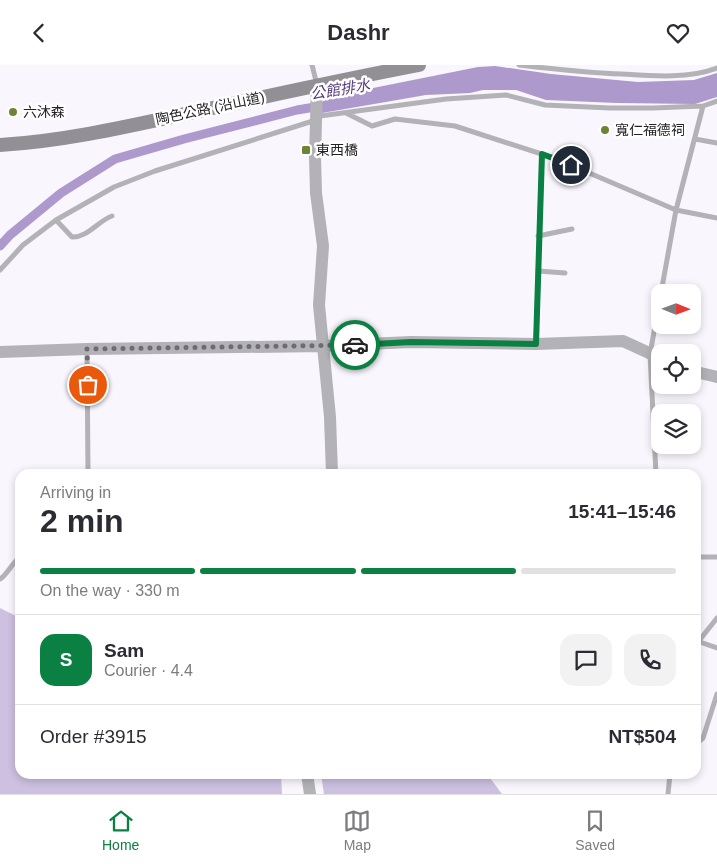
<!DOCTYPE html>
<meta charset="utf-8">
<style>
:root{--surface:#fff;--page:#f2f2f3;--text:#2b2b33;--muted:#7c7c81;--line:#e1e1e2;--accent:#0b8043}
body{margin:0;font-family:Arial,"Noto Sans TC",sans-serif;background:var(--page);color:var(--text);height:100vh;display:flex;flex-direction:column;font-size:19px;white-space:nowrap}
*{box-sizing:border-box;margin:0}
p{font-size:16px;color:var(--muted)}
.icon{flex:none;width:28px;height:28px;fill:none;stroke:currentColor;stroke-width:2;stroke-linecap:round;stroke-linejoin:round}
.map{position:relative;flex:1;overflow:hidden}
.details{position:absolute;left:15px;top:404px;width:686px;height:310px;display:flex;flex-direction:column;background:var(--surface);border-radius:15px;box-shadow:0 2px 8px #0003}
.details>*{flex:none}
.needle{width:32px;rotate:91deg}
.controls{position:absolute;left:651px;top:219px;display:grid;gap:10px}
.controls a{display:grid;place-items:center;width:50px;height:50px;border-radius:10px;background:var(--surface);box-shadow:0 2px 8px #0003;font-size:25px}
.pin{position:absolute;display:grid;place-items:center;width:42px;height:42px;color:#fff;margin:-21px;border:2px solid #fff;border-radius:50%;box-shadow:0 1px 5px #0007}
.courier{position:absolute;display:grid;place-items:center;width:50px;height:50px;margin:-25px;border:4px solid #0b8043;border-radius:50%;background:#fff;color:#222;box-shadow:0 1px 6px #0007}
.overview em{font-style:normal;font-weight:800}
.overview div{display:flex;flex-direction:column-reverse}
.overview{display:flex;align-items:center;justify-content:space-between;height:85px;padding:0 25px}
h1{font-size:32px;font-weight:800;line-height:38px}
.bar{display:grid;grid-template-columns:repeat(4,1fr);gap:8px 5px;align-content:center;height:60px;padding:0 25px}
.bar i{height:6px;border-radius:4px;background:var(--line)}
.bar .current{background:var(--accent)}
.bar p{grid-column:span 4}
.line{display:flex;align-items:center;gap:12px;padding:0 25px;border-top:1px solid var(--line)}
.line div{flex:1}
.round{display:grid;place-items:center;flex:none;width:52px;height:52px;border-radius:15px;background:var(--page)}
header{display:flex;justify-content:space-between;align-items:center;height:65px;padding:0 25px;background:var(--surface);font-size:22px;font-weight:800}
.menu{display:flex;justify-content:space-around;align-items:center;height:70px;border-top:1px solid var(--line);background:var(--surface);font-size:14px;color:var(--muted)}
.menu a{display:grid;justify-items:center;gap:2px}
.menu .current{color:var(--accent)}
.map>svg:first-child{display:block}
</style>
<header><svg class="icon" aria-label="back" viewBox="0 0 24 24"><path d="M15 5l-7 7 7 7"/></svg>Dashr<svg class="icon" aria-label="heart" viewBox="0 0 24 24"><path d="M12 20l-8-8c-3-5 5-10 8-4 3-6 11-1 8 4z"/></svg></header>
<div class="map">
<svg width="717" height="729" viewBox="0 0 717 729">
<rect width="100%" height="100%" fill="#f9f6fe"/>
<path fill="#cdc0e1" d="M 0,543 L 20,553 L 20,709 L 281,709 L 282,729 L 0,729 Z
M 321,709 L 487,709 L 502,729 L 324,729 Z"/>
<path fill="#ad99cc" d="M 495,1 L 551,9 L 638,17 L 694,15 L 717,8 L 717,32 L 695,39 L 617,38 L 546,35 L 516,25 L 483,25 L 470,28 L 426,30 L 322,48 L 323,33 L 478,2 Z"/>
<g fill="none" stroke-linecap="round" stroke-linejoin="round">
<path stroke="#ad99cc" stroke-width="9" d="M 0,181 L 10,170 L 61,128 L 115,94 L 184,74 L 297,45 L 321,41"/>
<path stroke="#b3b2b6" stroke-width="5" d="M 312,0 L 317,20
M 519,0 C 553,4 588,8 622,9 C 653,11 688,14 717,3
M 346,48 L 372,61 L 395,54 L 455,61 L 554,93 L 676,145 L 717,153
M 695,74 L 717,78
M 56,155 L 72,172 C 87,173 98,156 112,151
M 538,171 L 572,164
M 0,205 L 23,180 L 56,155 L 114,122 L 155,106 L 316,55 L 320,51 L 446,34 L 506,30 L 545,40 L 610,43 L 653,43 L 703,41 L 717,36
M 538,206 L 565,208
M 661,228 L 676,145 L 703,41
M 536,279 L 542,89
M 87,284 L 88,409
M 656,409 L 650,289 L 660,234
M 696,492 L 717,492
M 0,514 C 6,511 12,498 20,492
M 697,576 L 717,583
M 698,577 L 717,553
M 696,679 L 703,673 L 717,629
M 668,729 L 670,709"/>
<path stroke="#b3b2b6" stroke-width="12" d="M 317,20 L 315,92 L 316,128 L 323,181 L 319,240 L 330,352 L 332,409
M 0,287 L 87,284 L 324,281 L 411,277 L 536,279 L 623,276 L 660,293
M 692,306 L 717,312
M 307,709 L 310,729"/>
<path stroke="#929095" stroke-width="14" d="M 0,80 C 67,76 134,60 199,46 C 272,30 346,14 419,0"/>
</g>
<g fill="none" stroke-linecap="round" stroke-linejoin="round">
<path stroke="#6d6c70" stroke-width="5" stroke-dasharray="0 9" d="M 88,320 L 87,284 L 355,280"/>
<path stroke="#0b8043" stroke-width="6" d="M 355,280 L 411,277 L 536,279 L 542,89 L 571,100"/>
</g>
<g fill="#6e8334" stroke="#fff" stroke-width="2">
<circle cx="13" cy="47" r="5"/>
<circle cx="605" cy="65" r="5"/>
<rect x="301" y="80" width="10" height="10" rx="2.5"/>
</g>
<g text-anchor="middle" dominant-baseline="central" stroke-width="5" stroke-linejoin="round" paint-order="stroke">
<g font-size="14" fill="#222124" stroke="#fff">
<text transform="translate(210 43) rotate(-12)">陶色公路 (沿山道)</text>
</g>
<g font-size="14" fill="#222124" stroke="#fff" text-anchor="start">
<text x="23" y="47">六沐森</text>
<text x="615" y="65">寬仁福德祠</text>
<text x="316" y="85">東西橋</text>
</g>
<g font-size="15" font-style="italic" fill="#583c7b" stroke="#fff">
<text transform="translate(340 24) rotate(-9)">公館排水</text>
</g>
</g>
</svg>
<div class="controls">
<a><svg class="needle" viewBox="-14 -14 28 28"><path d="M0-13l5 13h-10z" fill="#e53935"/><path d="M0 13l5-13h-10z" fill="#7c7c81"/></svg></a>
<a><svg class="icon" aria-label="locate" viewBox="0 0 24 24"><circle cx="12" cy="12" r="6"/><path d="M12 2v4M12 18v4M2 12h4M18 12h4"/></svg></a>
<a><svg class="icon" aria-label="layers" viewBox="0 0 24 24"><path d="M12 4l9 5-9 5-9-5zM3 14l9 5 9-5"/></svg></a>
</div>
<div class="pin" style="left:88px;top:320px;background:#ea580c"><svg class="icon" aria-label="bag" viewBox="0 0 24 24"><path d="M5 8h14l-1 12H6zM9 8a3 3 0 0 1 6 0"/></svg></div>
<div class="pin" style="left:571px;top:100px;background:#1f2937"><svg class="icon" aria-label="home" viewBox="0 0 24 24"><path d="M3 11l9-7 9 7M6 9v11h12V9"/></svg></div>
<div class="courier" style="left:355px;top:280px"><svg class="icon" aria-label="car" viewBox="0 0 24 24"><path d="M5 17H2v-5l4-1 3-4h7l3 4 3 1v5h-3M9 17h6M6 11h13"/><circle cx="7" cy="17" r="2"/><circle cx="17" cy="17" r="2"/></svg></div>
<section class="details">
<div class="overview"><div><h1>2 min</h1><p>Arriving in</p></div><em>15:41–15:46</em></div>
<div class="bar"><i class="current"></i><i class="current"></i><i class="current"></i><i></i><p>On the way · 330 m</p></div>
<div class="line" style="height:90px"><b class="round" style="background:var(--accent);color:#fff">S</b><div><b>Sam</b><p>Courier · 4.4</p></div><a class="round"><svg class="icon" aria-label="chat" viewBox="0 0 24 24"><path d="M4 5h16v11H9l-5 4z"/></svg></a><a class="round"><svg class="icon" aria-label="phone" viewBox="0 0 24 24"><path d="M5 4h4l2 5-3 2q2 4 5 5l2-3 5 2v4C11 20 4 13 5 4z"/></svg></a></div>
<div class="line" style="height:65px"><div>Order #3915</div><b>NT$504</b></div>
</section>
</div>
<nav class="menu">
<a class="current"><svg class="icon" aria-label="home" viewBox="0 0 24 24"><path d="M3 11l9-7 9 7M6 9v11h12V9"/></svg>Home</a>
<a><svg class="icon" aria-label="map" viewBox="0 0 24 24"><path d="M3 6l6-2 6 2 6-2v14l-6 2-6-2-6 2zM9 4v14M15 6v14"/></svg>Map</a>
<a><svg class="icon" aria-label="saved" viewBox="0 0 24 24"><path d="M7 4h10v16l-5-4-5 4z"/></svg>Saved</a>
</nav>
